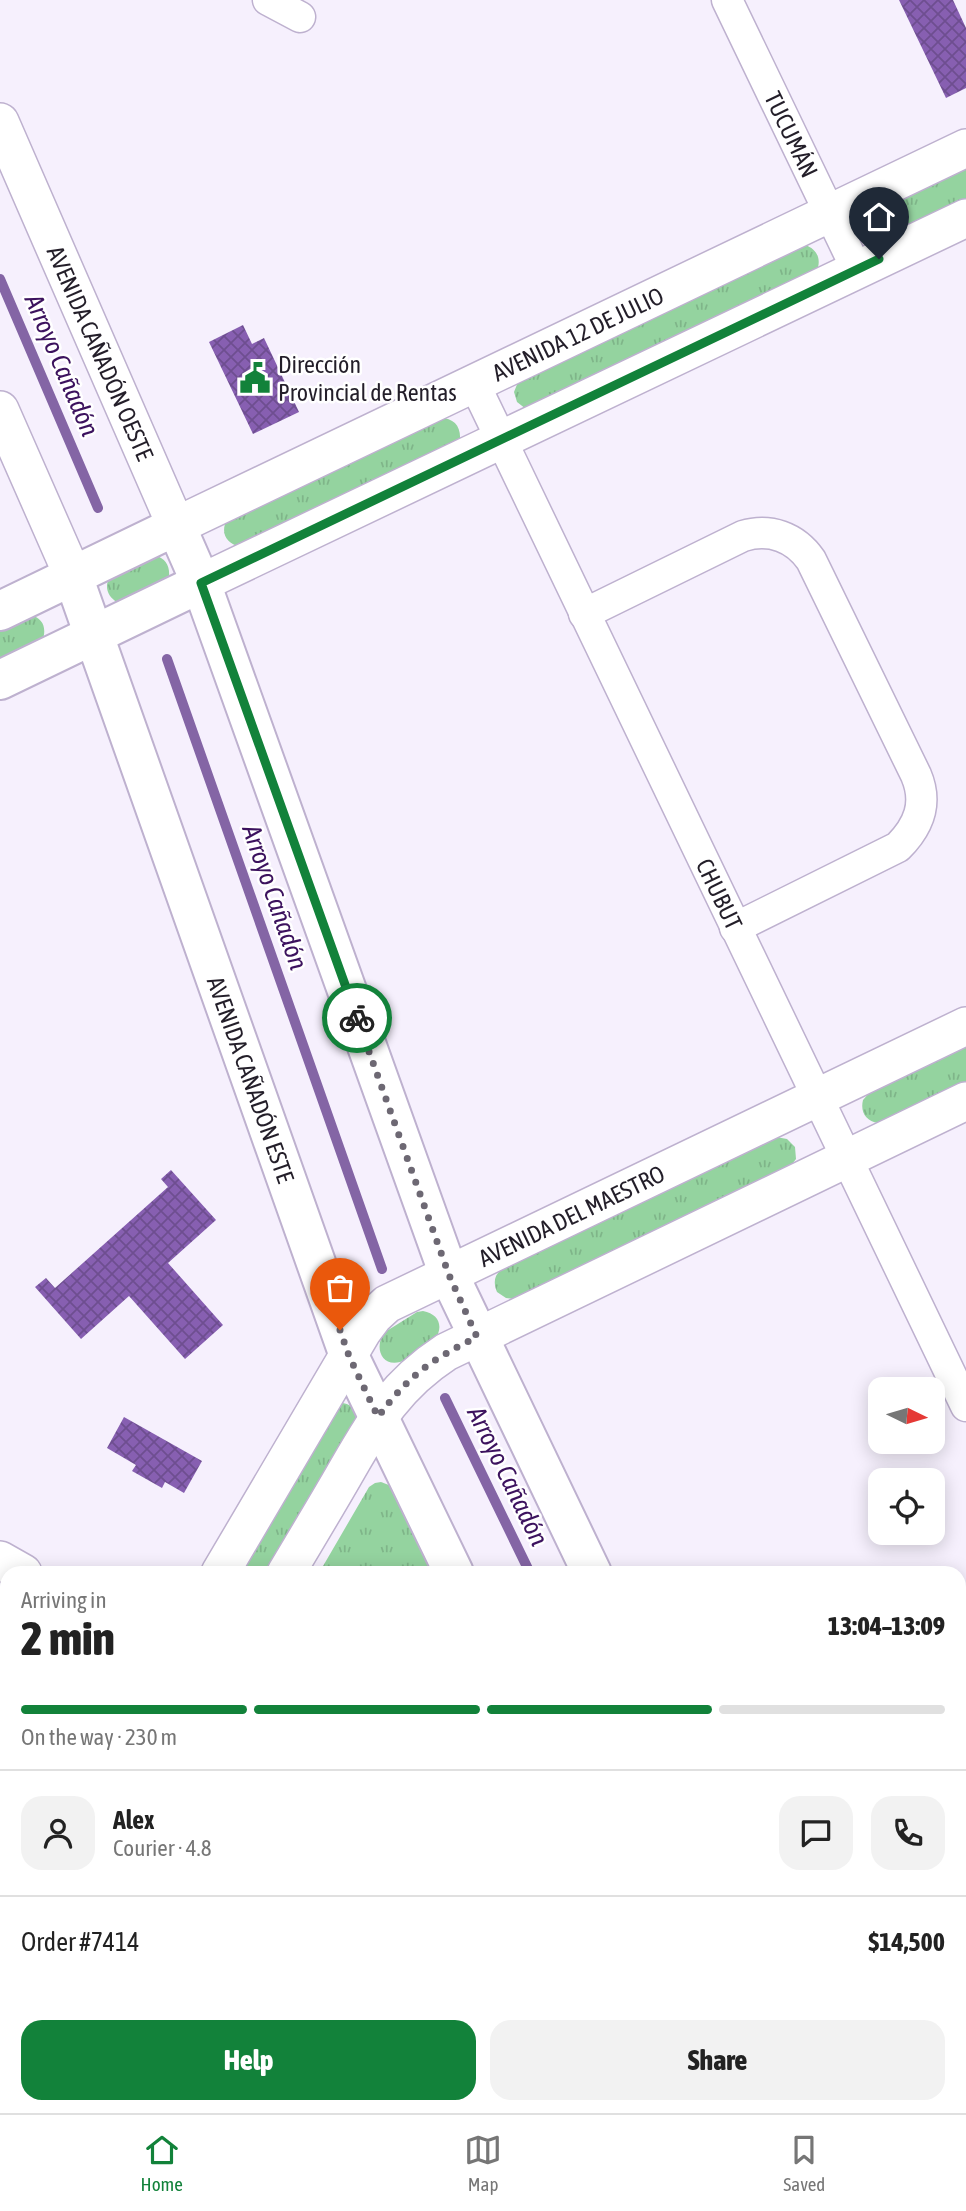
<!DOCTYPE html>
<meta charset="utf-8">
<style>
:root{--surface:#fff;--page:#f2f2f2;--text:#222;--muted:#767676;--line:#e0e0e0;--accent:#12823a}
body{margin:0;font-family:"Asap Condensed",sans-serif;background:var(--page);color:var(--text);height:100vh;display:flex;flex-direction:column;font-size:26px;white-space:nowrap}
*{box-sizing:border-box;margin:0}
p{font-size:23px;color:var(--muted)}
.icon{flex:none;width:38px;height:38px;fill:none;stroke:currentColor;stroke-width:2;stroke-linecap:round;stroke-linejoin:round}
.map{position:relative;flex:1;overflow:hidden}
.sheet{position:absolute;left:0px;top:1566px;width:966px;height:548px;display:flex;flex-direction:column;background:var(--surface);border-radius:21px 21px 0 0;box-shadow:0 4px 18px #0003}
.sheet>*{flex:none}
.needle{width:46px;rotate:95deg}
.tools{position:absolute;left:868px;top:1377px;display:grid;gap:14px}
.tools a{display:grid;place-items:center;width:77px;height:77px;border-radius:14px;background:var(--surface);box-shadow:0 4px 18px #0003;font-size:35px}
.pin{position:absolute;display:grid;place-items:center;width:60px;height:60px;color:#fff;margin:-72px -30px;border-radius:50% 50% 50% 0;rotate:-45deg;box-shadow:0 0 7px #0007}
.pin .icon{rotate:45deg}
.courier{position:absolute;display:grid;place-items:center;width:70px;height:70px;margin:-35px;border:5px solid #12823a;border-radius:50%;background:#fff;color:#222;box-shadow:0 2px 9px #0007}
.headline em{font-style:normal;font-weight:800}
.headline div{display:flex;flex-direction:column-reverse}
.headline{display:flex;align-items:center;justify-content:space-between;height:119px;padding:0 21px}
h1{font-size:46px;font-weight:800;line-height:52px}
.bar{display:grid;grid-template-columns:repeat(4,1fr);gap:10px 7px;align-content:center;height:84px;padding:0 21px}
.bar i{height:9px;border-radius:5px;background:var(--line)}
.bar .on{background:var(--accent)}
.bar p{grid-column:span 4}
.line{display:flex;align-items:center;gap:18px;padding:0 21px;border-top:2px solid var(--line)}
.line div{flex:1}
.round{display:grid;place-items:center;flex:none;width:74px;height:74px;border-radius:21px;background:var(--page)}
.cta{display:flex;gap:14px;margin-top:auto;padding:14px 21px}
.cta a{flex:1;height:80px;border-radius:21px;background:var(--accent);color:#fff;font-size:28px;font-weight:800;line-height:80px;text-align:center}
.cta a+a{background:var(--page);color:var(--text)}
.tab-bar{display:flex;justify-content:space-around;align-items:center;height:98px;border-top:2px solid var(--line);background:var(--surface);font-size:19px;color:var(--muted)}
.tab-bar a{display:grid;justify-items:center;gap:4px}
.tab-bar .on{color:var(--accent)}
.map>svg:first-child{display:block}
</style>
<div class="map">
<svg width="966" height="2113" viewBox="0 0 966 2113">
<defs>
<pattern id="grass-tufts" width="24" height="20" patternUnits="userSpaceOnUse" patternTransform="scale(1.75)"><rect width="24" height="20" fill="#94d39f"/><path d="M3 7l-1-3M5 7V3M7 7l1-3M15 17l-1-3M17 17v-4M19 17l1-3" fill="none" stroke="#7fb589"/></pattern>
<pattern id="building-cross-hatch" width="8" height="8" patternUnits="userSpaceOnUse" patternTransform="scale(1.75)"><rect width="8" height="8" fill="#875fb1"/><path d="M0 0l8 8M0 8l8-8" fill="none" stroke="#6e4e90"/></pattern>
</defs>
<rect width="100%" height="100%" fill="#f6f0fd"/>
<path fill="url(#grass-tufts)" d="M 966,165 L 966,203 L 879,239 C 868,234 865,223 871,212 Z
M 805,245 C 818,249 822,261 816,272 L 526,409 L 517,402 L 514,392 L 518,382 Z
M 440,418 C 454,418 461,426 460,440 L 240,547 C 226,543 220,533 227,519 Z
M 155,555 C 166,559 170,566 169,577 L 118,603 C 107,596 104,587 110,576 Z
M 30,615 C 44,618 47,629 42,642 L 0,665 L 0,627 Z
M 966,1045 L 966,1083 L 878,1123 C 866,1121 860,1112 863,1100 L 870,1092 Z
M 776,1137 L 787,1139 L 795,1147 L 796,1159 L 789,1168 L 516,1299 L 506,1298 L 497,1292 C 493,1282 494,1275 503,1268 Z
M 423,1311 C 440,1314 444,1328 434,1341 C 424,1348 411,1359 400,1362 C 380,1367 374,1345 385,1332 L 417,1312 Z
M 337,1403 C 350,1402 354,1407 359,1418 L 272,1573 L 234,1573 Z
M 381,1482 L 394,1487 L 438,1573 L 319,1573 L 369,1487 L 375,1483 Z
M 7,2106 L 699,2107 L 702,2113 L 3,2113 Z"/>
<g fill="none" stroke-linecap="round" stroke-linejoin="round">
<path stroke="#8465a5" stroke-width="10" d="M 0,279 L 98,508
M 167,659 L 382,1269
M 445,1398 L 530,1573
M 787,2107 L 790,2113"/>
</g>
<path fill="url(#building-cross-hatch)" d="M 899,0 L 953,0 L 966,28 L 966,88 L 946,98 Z
M 243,325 L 252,344 L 264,338 L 299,412 L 253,434 L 209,342 Z
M 171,1170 L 216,1220 L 168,1263 L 223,1325 L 185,1359 L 129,1296 L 81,1339 L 35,1287 L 46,1278 L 55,1288 L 168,1187 L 161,1179 Z
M 124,1417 L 202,1461 L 184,1493 L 165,1482 L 162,1488 L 132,1471 L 136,1465 L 107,1448 Z"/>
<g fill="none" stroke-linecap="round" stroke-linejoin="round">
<defs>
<g id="minor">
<path d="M 268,0 L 300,17"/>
<path id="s1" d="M 727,0 L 857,270"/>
<path id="s2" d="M 474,383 L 966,1406"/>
<path d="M 584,614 L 743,536 C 770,528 795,537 811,560 L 916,775 C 928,803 919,826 898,847 L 735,928"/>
<path d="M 959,1912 L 966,1909"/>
</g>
<g id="tertiary">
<path id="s3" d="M 0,122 L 176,526 L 966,148"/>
<path d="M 0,410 L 73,576"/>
<path d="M 201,583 L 966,218"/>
<path d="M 0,1560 L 23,1573"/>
<path id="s4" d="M 220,1573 L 362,1332 L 374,1316 L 387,1304 L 966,1026"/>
<path d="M 286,1573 C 305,1541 325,1508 344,1475 C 374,1423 394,1386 446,1352 L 966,1101"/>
<path d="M 0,1946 L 7,1935"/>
<path d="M 0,2061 L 7,2049"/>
</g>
<g id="secondary">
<path id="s5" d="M 73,576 L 349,1356 L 454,1573"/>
<path d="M 0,611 L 176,526 L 201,583 L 449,1275 L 592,1573"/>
<path d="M 0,680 L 201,583"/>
<path d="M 715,2107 L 717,2113"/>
<path d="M 851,2107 L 854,2113"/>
</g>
</defs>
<use href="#minor" stroke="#beb1cf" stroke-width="33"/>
<use href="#tertiary" stroke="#beb1cf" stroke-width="40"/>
<use href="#secondary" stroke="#beb1cf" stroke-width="42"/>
<use href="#minor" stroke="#fff" stroke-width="30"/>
<use href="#tertiary" stroke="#fff" stroke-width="37"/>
<use href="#secondary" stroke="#fff" stroke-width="38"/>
</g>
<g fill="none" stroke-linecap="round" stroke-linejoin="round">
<path stroke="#6d6873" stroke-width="7" stroke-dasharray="0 12.6" d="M 340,1330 L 349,1356 L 378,1417 C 408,1376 432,1359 477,1337 L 449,1275 L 357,1018"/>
<path stroke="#12823a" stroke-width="9" d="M 357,1018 L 201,583 L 879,259"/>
</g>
<defs>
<symbol id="civic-bare" viewBox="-9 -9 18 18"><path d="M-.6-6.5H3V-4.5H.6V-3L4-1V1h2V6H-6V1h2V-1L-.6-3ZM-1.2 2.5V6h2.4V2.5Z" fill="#12823a" stroke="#fff" stroke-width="2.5" paint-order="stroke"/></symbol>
</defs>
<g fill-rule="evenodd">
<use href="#civic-bare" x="233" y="356" width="44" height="44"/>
</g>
<g text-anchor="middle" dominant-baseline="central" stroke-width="5" stroke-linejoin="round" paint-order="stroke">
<g font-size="24" fill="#231e29" stroke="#fff">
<text stroke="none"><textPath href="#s1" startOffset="149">TUCUMÁN</textPath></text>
<text stroke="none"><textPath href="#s3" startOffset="886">AVENIDA 12 DE JULIO</textPath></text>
<text stroke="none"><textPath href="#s3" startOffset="252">AVENIDA CAÑADÓN OESTE</textPath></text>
<text stroke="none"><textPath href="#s2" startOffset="567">CHUBUT</textPath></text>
<text stroke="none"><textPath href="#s5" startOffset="534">AVENIDA CAÑADÓN ESTE</textPath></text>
<text stroke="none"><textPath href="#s4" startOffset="522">AVENIDA DEL MAESTRO</textPath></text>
</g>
<g font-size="24" fill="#231e29" stroke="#fff" text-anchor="start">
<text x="278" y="364">Dirección<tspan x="278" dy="28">Provincial de Rentas</tspan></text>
</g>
<g font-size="26" font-style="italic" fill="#3c125e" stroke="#fff">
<text transform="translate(62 365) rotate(67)">Arroyo Cañadón</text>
<text transform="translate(275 897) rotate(71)">Arroyo Cañadón</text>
<text transform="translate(508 1476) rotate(64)">Arroyo Cañadón</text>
</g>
</g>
</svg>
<div class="tools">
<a><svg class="needle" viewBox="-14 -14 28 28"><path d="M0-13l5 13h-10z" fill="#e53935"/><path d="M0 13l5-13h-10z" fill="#767676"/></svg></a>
<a><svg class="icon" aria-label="locate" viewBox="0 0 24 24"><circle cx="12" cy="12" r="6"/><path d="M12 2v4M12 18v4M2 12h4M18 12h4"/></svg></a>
</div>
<div class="pin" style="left:340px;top:1330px;background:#ea580c"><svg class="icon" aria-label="bag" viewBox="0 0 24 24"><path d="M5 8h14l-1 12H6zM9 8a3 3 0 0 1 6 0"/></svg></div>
<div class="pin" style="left:879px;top:259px;background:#1f2937"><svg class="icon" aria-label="home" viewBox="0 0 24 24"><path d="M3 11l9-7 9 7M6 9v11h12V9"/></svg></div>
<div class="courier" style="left:357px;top:1018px"><svg class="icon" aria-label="bike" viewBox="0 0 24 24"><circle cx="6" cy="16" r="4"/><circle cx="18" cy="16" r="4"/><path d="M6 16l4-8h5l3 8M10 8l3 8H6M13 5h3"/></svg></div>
<section class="sheet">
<div class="headline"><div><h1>2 min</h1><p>Arriving in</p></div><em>13:04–13:09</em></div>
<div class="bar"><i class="on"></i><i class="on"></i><i class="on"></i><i></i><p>On the way · 230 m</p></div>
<div class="line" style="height:126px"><a class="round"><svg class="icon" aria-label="person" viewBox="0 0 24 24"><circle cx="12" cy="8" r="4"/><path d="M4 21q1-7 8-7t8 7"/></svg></a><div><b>Alex</b><p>Courier · 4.8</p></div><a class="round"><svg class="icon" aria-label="chat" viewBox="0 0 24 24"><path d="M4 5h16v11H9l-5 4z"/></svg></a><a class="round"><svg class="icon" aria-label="phone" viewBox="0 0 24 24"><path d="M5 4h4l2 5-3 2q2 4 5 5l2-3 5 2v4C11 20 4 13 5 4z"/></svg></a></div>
<div class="line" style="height:91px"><div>Order #7414</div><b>$14,500</b></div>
<div class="cta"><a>Help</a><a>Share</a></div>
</section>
</div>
<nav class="tab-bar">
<a class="on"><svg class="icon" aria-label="home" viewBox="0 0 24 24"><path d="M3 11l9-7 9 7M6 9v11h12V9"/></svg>Home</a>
<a><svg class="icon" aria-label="map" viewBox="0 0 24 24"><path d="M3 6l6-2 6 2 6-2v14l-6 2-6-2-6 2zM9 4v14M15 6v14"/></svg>Map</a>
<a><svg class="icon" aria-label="saved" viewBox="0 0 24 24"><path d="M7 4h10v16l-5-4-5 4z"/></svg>Saved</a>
</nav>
